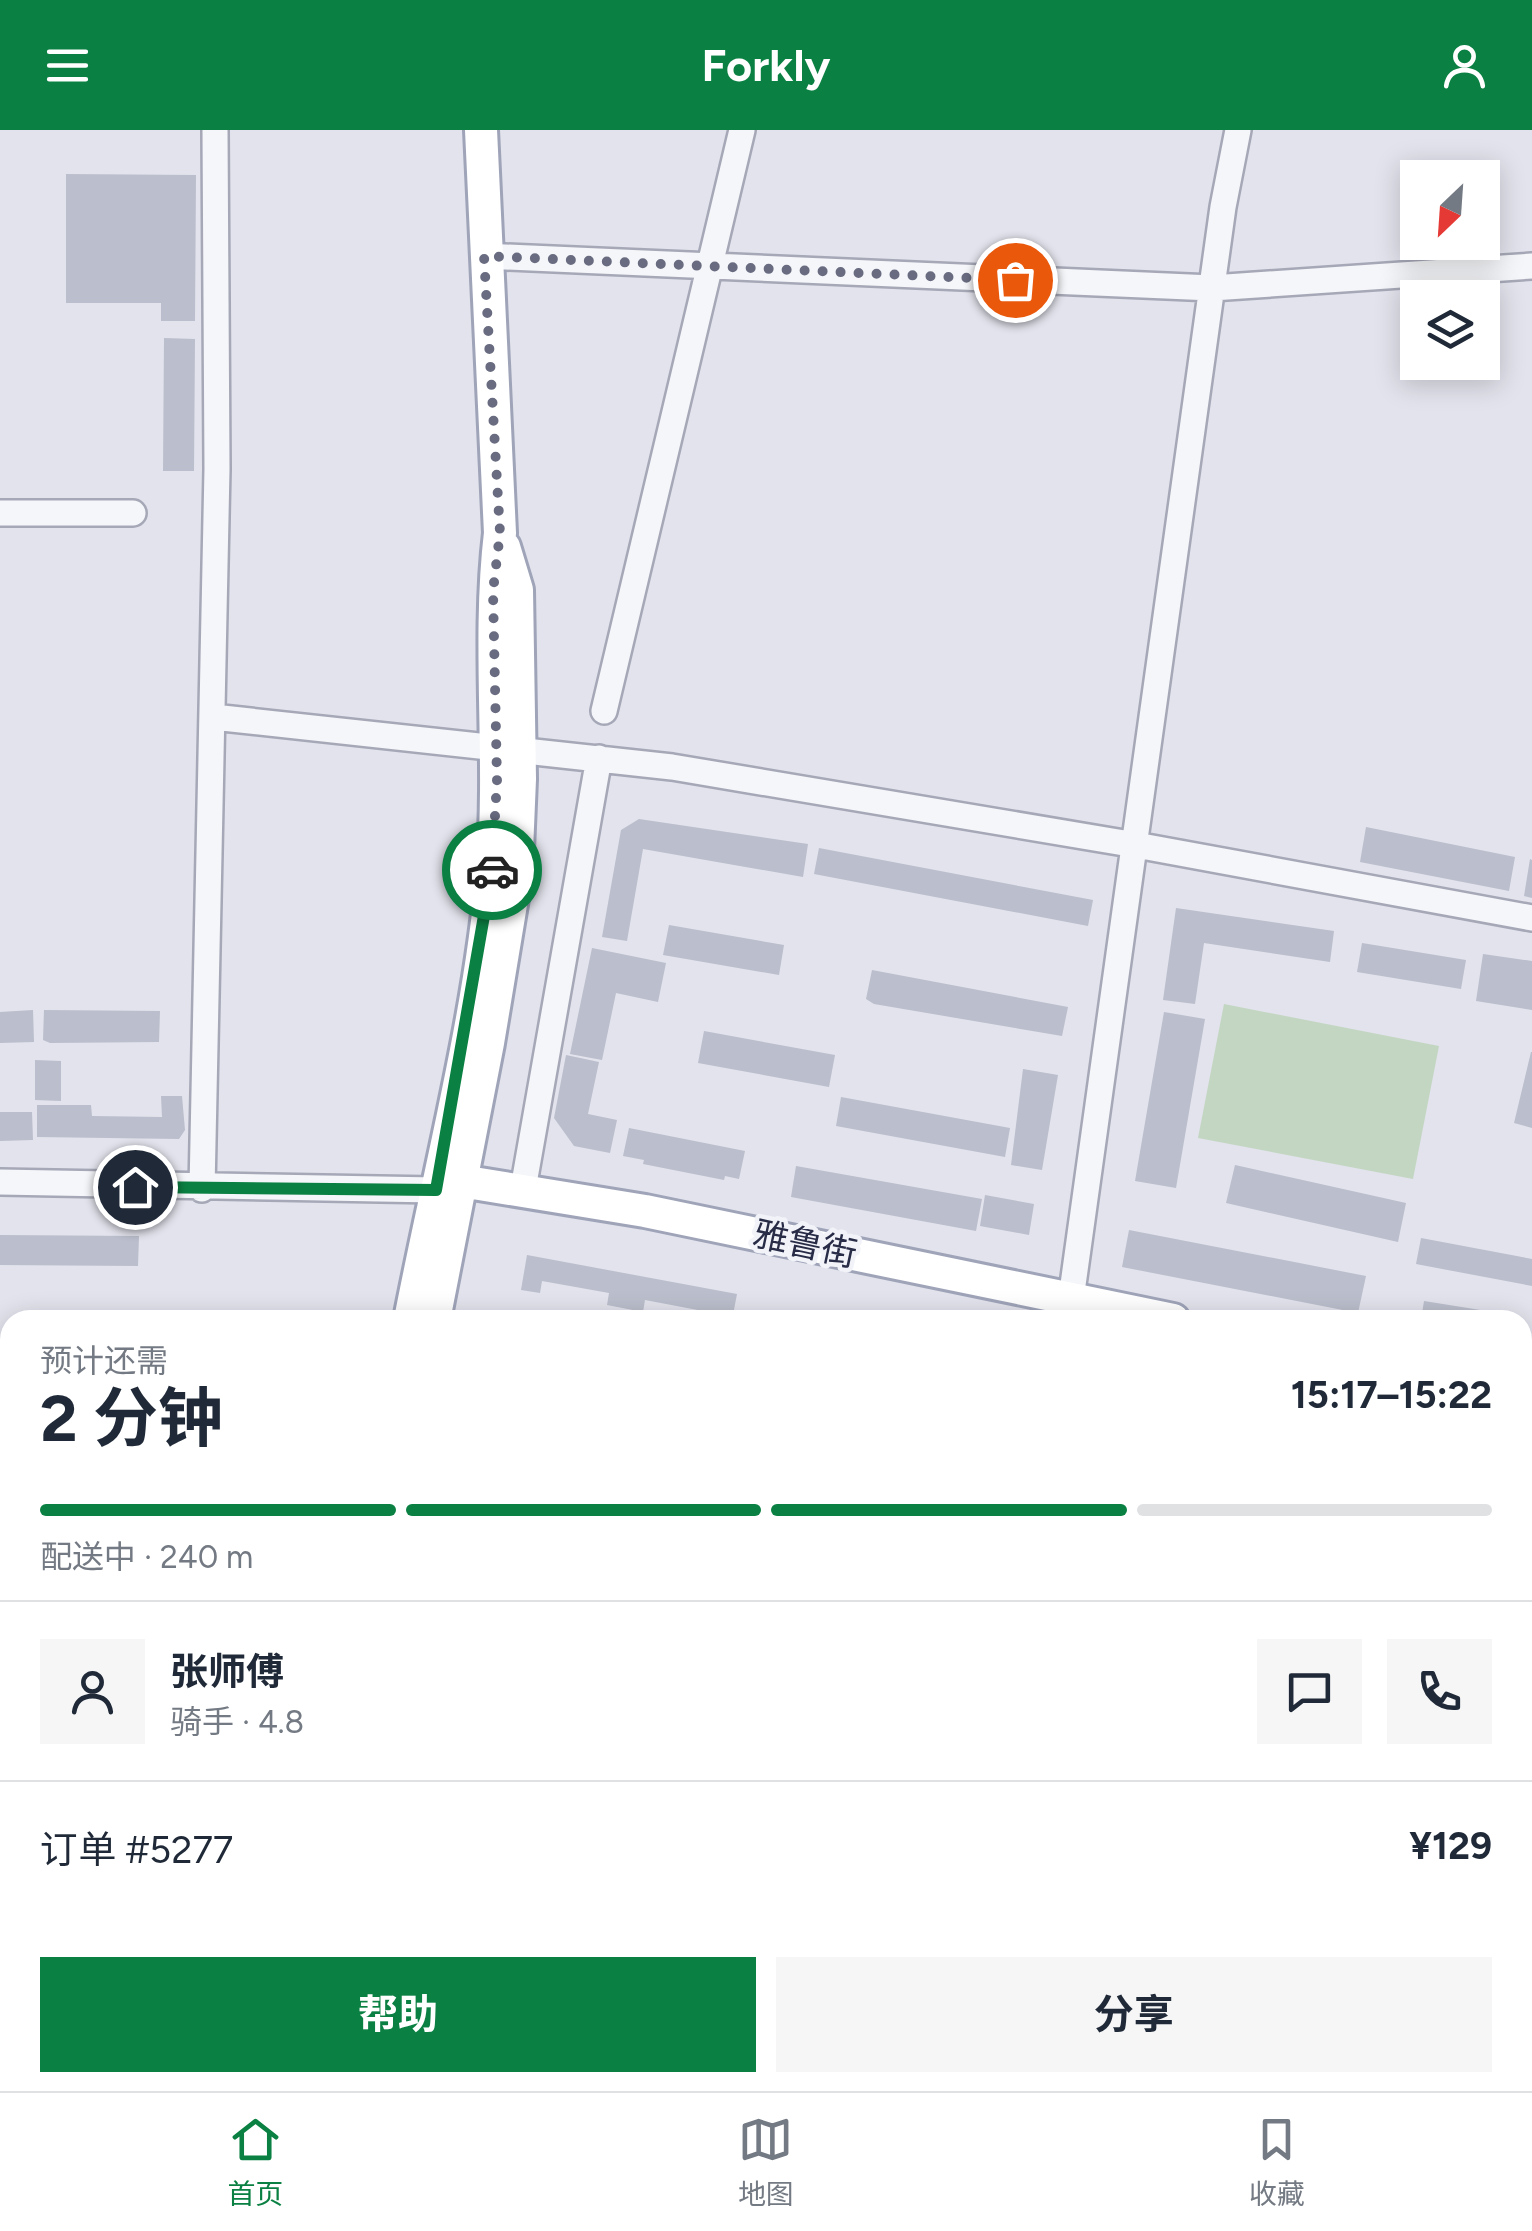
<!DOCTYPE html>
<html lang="zh">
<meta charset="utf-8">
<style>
:root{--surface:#fff;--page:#f6f6f7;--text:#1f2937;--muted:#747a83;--line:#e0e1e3;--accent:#0b8043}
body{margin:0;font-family:Figtree,"Noto Sans SC",sans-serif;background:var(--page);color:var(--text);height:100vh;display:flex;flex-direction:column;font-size:38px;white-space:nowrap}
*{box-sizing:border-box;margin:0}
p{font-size:32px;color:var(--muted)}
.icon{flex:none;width:55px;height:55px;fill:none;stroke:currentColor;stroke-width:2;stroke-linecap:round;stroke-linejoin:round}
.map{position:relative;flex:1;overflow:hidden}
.details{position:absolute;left:0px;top:1180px;width:1532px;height:782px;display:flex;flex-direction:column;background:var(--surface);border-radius:30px 30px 0 0;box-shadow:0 5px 25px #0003}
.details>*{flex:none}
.needle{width:65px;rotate:205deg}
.fabs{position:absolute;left:1400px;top:30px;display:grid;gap:20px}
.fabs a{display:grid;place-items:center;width:100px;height:100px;border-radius:0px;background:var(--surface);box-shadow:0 5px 25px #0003;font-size:50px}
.pin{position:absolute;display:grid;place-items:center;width:85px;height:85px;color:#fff;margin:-42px;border:5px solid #fff;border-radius:50%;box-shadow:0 2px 10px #0007}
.courier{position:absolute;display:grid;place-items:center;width:100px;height:100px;margin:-50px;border:8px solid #0b8043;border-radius:50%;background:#fff;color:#222;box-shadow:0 2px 12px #0007}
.overview em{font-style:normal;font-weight:700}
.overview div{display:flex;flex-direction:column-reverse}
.overview{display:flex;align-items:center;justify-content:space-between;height:170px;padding:0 40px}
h1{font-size:65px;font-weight:700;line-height:75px}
.bar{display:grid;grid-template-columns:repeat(4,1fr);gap:15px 10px;align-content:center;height:120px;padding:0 40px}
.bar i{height:12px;border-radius:8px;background:var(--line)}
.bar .selected{background:var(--accent)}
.bar p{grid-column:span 4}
.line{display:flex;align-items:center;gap:25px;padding:0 40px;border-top:2px solid var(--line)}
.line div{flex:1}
.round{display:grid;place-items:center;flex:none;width:105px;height:105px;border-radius:0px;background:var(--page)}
.cta{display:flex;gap:20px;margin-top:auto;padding:20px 40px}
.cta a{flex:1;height:115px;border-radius:0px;background:var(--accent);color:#fff;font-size:40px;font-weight:700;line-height:115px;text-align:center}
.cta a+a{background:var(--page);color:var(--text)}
header{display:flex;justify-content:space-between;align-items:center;height:130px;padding:0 40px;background:var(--accent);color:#fff;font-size:45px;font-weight:700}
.menu{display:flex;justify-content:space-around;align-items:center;height:140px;border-top:2px solid var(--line);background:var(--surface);font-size:28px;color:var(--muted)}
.menu a{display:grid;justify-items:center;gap:5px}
.menu .selected{color:var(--accent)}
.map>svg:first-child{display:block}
</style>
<header><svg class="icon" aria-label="menu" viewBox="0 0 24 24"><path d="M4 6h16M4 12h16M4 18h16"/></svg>Forkly<svg class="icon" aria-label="person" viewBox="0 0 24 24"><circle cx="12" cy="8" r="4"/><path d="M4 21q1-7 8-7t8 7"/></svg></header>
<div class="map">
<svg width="1532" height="1961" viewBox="0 0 1532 1961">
<rect width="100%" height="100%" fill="#e2e3ec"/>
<path fill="#cfd2de" d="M 329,1952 L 908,1953 L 906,1961 L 328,1961 Z
M 951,1953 L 1117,1953 L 1115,1961 L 992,1961 Z"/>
<path fill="#c3d6c2" d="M 1224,874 L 1439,916 L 1413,1049 L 1198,1008 Z
M 702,1953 L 779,1953 L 777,1961 Z"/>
<path fill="#bbbecc" d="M 66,44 L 196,45 L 195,191 L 161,191 L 161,173 L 66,173 Z
M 164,208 L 195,209 L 194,341 L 163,341 Z
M 639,689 L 808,714 L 803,747 L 643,719 L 627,811 L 602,807 L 621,700 Z
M 1366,697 L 1515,727 L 1509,761 L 1360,732 Z
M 819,718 L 1093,770 L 1088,796 L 814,744 Z
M 1530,729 L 1532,730 L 1532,768 L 1524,766 Z
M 1176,778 L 1334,801 L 1330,832 L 1204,813 L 1195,874 L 1163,870 Z
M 669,795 L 784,815 L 779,845 L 663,825 Z
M 1362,813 L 1466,830 L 1461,859 L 1357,842 Z
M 592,818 L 666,833 L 658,872 L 616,863 L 602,930 L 570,924 Z
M 1483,824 L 1532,831 L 1532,880 L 1476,871 Z
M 872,840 L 1068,877 L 1062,906 L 874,874 L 866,869 Z
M 33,880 L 34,912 L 0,913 L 0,882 Z
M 44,880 L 160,881 L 159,912 L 50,913 L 43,910 Z
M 1164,882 L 1205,889 L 1176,1058 L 1135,1051 Z
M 704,901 L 835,925 L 829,957 L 698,933 Z
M 1531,922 L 1532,922 L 1532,998 L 1514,993 Z
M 566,925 L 599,932 L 588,984 L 617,990 L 610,1023 L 574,1016 L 554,988 Z
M 35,930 L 61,931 L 61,971 L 35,970 Z
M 1023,939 L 1058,945 L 1042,1040 L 1011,1035 Z
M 161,966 L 182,966 L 185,1000 L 179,1009 L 37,1007 L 37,975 L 91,975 L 92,986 L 162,987 Z
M 841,967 L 1010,998 L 1005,1027 L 836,996 Z
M 0,982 L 32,982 L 33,1010 L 0,1011 Z
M 629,998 L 745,1021 L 739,1049 L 725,1046 L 724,1050 L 643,1034 L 644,1030 L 623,1026 Z
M 1235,1035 L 1406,1073 L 1398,1112 L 1226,1073 Z
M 796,1036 L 982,1069 L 976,1101 L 791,1067 Z
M 985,1065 L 1034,1074 L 1029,1105 L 980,1096 Z
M 1129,1100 L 1366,1146 L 1358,1183 L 1122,1137 Z
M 0,1105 L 139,1106 L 138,1136 L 0,1135 Z
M 1421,1108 L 1532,1129 L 1532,1156 L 1416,1134 Z
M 527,1125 L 737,1164 L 732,1190 L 702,1190 L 703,1181 L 645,1170 L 643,1182 L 607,1175 L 609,1163 L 542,1151 L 540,1163 L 521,1160 Z
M 1424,1171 L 1518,1186 L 1517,1190 L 1421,1190 Z
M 1522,1347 L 1532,1349 L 1532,1383 L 1522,1378 Z
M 0,1364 L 10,1365 L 10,1394 L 0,1394 Z
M 0,1482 L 10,1483 L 10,1524 L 0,1524 Z
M 0,1875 L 10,1875 L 10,1911 L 0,1907 Z
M 175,1952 L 205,1952 L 204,1961 L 174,1961 Z
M 386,1952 L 421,1952 L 419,1961 L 385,1961 Z
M 1219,1952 L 1281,1952 L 1279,1961 L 1250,1961 Z
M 1414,1952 L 1483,1952 L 1481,1961 L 1412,1961 Z"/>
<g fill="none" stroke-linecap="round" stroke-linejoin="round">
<defs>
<path id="minor" d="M 484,126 L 1212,158 L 1532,136
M 0,383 L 133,383
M 604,581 L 742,0
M 213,587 L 672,637 L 1136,715 L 1532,788
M 0,1052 L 436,1060
M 202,1059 L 217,339 L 215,0
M 523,1059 L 599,628
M 1071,1169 L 1223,77 L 1238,0
M 0,1564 L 10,1565
M 0,1839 L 10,1839
M 454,1952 L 496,1961"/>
<path id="major" d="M 442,1057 L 461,1051 L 645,1081 L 1173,1190
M 410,1190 C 439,1040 480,888 493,736 C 502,625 487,513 500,403 L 481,0
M 434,1190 L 488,913 L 516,744 L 520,649 L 517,460 L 504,417
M 1522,1259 L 1532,1260
M 262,1961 L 264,1952
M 287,1961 L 289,1952"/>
</defs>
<use href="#minor" stroke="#a6a8b7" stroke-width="30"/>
<use href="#major" stroke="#9fa4b9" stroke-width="38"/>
<use href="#minor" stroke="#f5f6f9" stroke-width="25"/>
<use href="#major" stroke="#fff" stroke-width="32"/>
</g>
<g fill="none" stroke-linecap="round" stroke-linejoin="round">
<path stroke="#696c80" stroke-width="10" stroke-dasharray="0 18" d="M 492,740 L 497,650 L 493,461 L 500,403 L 484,126 L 1015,150"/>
<path stroke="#0b8043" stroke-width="12" d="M 135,1057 L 436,1060 L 492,740"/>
</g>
<g text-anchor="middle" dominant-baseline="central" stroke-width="9" stroke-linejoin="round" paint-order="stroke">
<g font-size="35" fill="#282c46" stroke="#f2f3f9">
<text transform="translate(805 1114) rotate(12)">雅鲁街</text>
</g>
</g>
</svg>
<div class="fabs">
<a><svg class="needle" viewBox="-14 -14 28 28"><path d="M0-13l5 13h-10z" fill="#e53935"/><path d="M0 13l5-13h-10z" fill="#747a83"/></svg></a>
<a><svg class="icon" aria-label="layers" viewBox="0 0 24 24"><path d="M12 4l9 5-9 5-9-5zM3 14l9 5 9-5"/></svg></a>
</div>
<div class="pin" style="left:1015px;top:150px;background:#ea580c"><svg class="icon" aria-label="bag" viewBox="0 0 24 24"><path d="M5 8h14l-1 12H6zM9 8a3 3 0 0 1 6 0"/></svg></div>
<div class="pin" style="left:135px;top:1057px;background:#1f2937"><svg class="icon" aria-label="home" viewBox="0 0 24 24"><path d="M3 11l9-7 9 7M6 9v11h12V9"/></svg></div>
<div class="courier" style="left:492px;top:740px"><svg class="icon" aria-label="car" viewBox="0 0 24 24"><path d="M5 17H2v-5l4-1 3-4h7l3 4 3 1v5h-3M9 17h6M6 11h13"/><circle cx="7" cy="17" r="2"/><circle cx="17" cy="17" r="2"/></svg></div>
<section class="details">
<div class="overview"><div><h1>2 分钟</h1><p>预计还需</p></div><em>15:17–15:22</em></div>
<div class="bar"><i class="selected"></i><i class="selected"></i><i class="selected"></i><i></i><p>配送中 · 240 m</p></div>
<div class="line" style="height:180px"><a class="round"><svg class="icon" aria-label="person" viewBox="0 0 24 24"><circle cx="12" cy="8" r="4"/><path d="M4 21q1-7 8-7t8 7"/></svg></a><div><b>张师傅</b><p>骑手 · 4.8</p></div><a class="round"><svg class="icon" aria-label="chat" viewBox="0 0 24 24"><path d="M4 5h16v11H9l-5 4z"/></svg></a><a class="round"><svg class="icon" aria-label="phone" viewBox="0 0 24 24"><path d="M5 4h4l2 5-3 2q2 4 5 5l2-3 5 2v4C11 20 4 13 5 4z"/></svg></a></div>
<div class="line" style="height:130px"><div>订单 #5277</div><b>¥129</b></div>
<div class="cta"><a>帮助</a><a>分享</a></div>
</section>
</div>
<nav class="menu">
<a class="selected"><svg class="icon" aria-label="home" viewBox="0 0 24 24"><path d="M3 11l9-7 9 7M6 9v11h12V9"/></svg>首页</a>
<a><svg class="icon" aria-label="map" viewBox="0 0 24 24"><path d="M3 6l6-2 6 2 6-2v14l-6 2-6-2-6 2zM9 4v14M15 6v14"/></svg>地图</a>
<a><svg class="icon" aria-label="saved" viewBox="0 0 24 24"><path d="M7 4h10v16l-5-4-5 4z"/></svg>收藏</a>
</nav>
